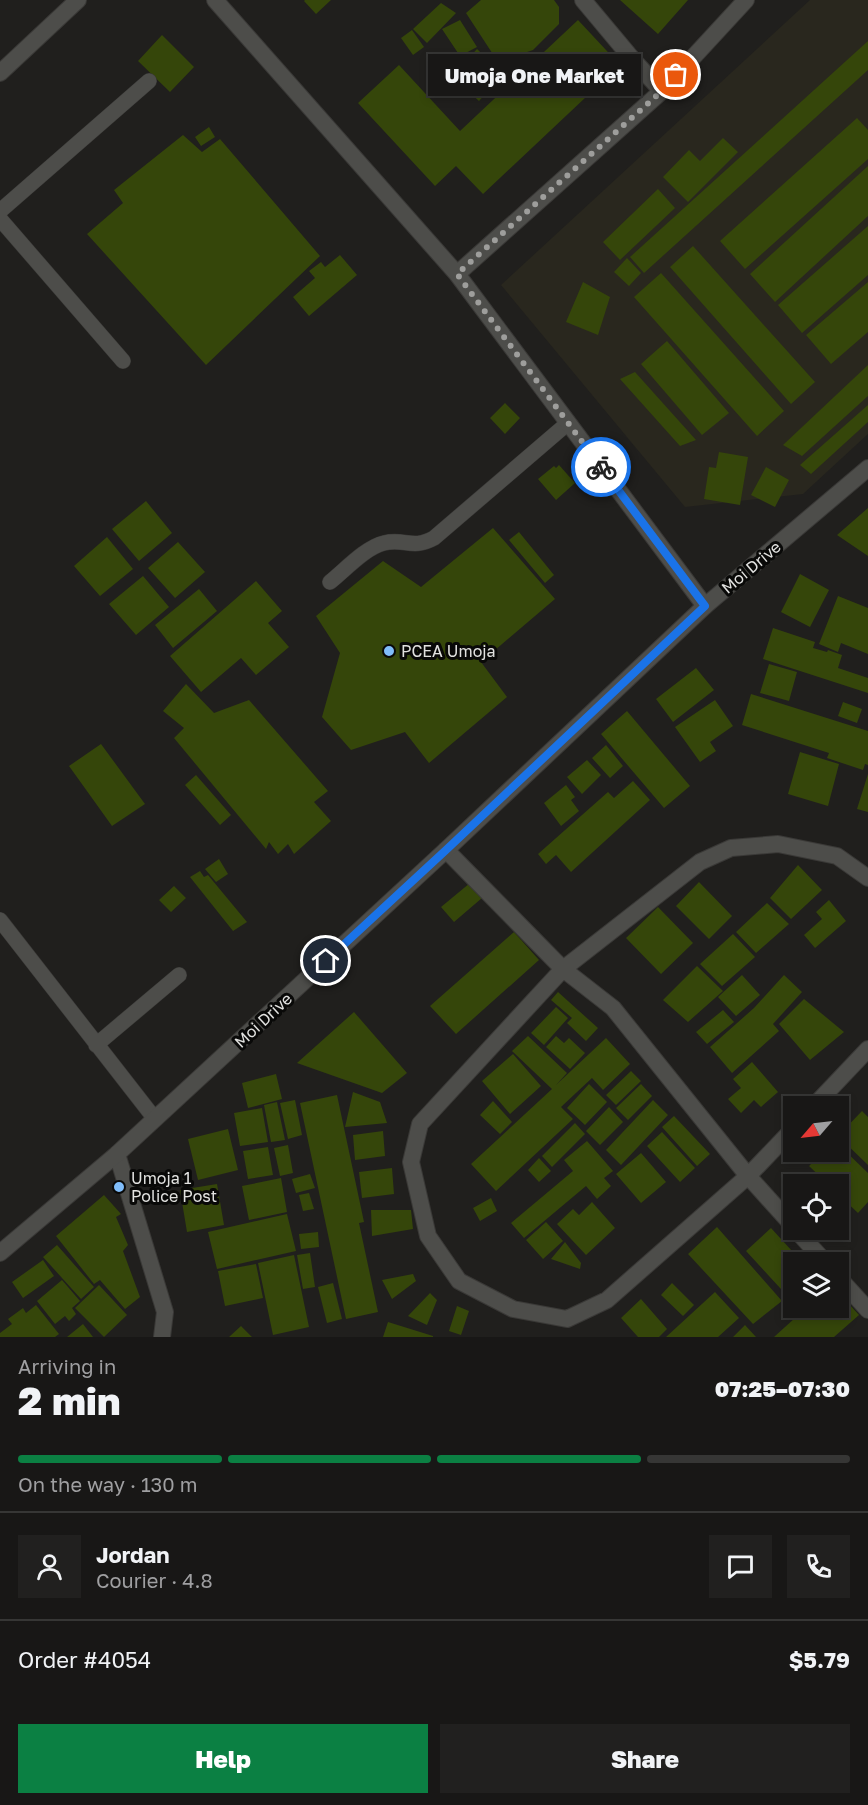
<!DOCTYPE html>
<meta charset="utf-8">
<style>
:root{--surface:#181716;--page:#21201f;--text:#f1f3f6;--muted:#9f9fa1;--line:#363635;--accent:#0b8043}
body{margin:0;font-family:"Golos Text",sans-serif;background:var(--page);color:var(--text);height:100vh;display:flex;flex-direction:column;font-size:22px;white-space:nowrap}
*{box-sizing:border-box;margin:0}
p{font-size:20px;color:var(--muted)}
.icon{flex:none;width:33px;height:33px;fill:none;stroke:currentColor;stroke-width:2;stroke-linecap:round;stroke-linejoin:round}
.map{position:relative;height:1337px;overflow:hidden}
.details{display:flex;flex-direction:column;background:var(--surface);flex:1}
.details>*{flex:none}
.needle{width:39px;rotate:242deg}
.buttons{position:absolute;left:783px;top:1096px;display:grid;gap:12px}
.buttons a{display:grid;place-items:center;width:66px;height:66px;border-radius:0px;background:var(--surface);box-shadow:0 3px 9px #0003,0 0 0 2px var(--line);font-size:30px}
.pin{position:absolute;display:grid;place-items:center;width:51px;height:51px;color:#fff;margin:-26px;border:3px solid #fff;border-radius:50%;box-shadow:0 2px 6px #0007}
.courier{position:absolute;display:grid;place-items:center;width:60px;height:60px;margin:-30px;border:4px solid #1a73e8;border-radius:50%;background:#fff;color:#222;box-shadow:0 2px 8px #0007}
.bubble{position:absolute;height:42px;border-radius:0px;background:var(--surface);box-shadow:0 3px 9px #0003,0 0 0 2px var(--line);font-size:20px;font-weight:800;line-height:42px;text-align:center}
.summary em{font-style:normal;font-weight:800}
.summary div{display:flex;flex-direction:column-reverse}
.summary{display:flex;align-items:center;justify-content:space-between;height:102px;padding:0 18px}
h1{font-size:39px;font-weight:800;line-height:45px}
.bar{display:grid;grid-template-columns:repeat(4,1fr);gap:9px 6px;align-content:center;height:72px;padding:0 18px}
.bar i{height:8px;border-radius:4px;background:var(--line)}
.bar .active{background:var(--accent)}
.bar p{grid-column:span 4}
.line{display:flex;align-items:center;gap:15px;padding:0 18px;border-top:2px solid var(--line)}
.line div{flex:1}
.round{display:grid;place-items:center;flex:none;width:63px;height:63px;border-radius:0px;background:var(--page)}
.primary-button{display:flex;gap:12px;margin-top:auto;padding:12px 18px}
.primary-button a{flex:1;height:69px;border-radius:0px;background:var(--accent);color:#fff;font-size:24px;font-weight:800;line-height:69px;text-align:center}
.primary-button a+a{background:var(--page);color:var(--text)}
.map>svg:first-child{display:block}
</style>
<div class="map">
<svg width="868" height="1337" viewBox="0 0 868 1337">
<rect width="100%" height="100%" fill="#201f1d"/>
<path fill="#29271e" d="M 810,0 L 868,0 L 868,434 L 803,494 L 685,507 L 501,285 Z"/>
<path fill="#35460a" d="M 305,0 L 331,0 L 316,14 L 304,1 Z
M 481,0 L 554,0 L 559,7 L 559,24 L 533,50 L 498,62 L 466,13 Z
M 620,0 L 688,0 L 658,34 Z
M 441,3 L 456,13 L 427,43 L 413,29 Z
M 460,20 L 477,47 L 460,56 L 442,29 Z
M 578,20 L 620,65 L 483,194 L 456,166 L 435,186 L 358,103 L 399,65 L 460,131 Z
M 412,30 L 424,47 L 413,55 L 401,38 Z
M 162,35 L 194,67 L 170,92 L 138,61 Z
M 868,41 L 868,70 L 644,273 L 630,257 Z
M 477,49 L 503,74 L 479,101 L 452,76 Z
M 857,118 L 868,130 L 868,159 L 745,269 L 720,241 Z
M 209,127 L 215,137 L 201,146 L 195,137 Z
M 183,135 L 202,152 L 220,139 L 320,256 L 206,365 L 87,234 L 123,203 L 114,190 Z
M 723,138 L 738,152 L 688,202 L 663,177 L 689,150 L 700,161 Z
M 868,166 L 868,216 L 775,302 L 750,274 Z
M 658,189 L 675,208 L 620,260 L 603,242 Z
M 868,226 L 868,275 L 802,333 L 778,305 Z
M 693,246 L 815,382 L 791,404 L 670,267 Z
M 340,255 L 357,275 L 309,316 L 293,297 L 315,278 L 309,271 L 321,262 L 325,267 Z
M 627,258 L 641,273 L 629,286 L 614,272 Z
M 661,273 L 784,411 L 757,436 L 634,297 Z
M 583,282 L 610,297 L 598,335 L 566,322 Z
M 868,282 L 868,332 L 831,364 L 806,335 Z
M 667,341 L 729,413 L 702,435 L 641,364 Z
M 868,365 L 868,396 L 802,456 L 783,445 Z
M 635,372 L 696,440 L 680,446 L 620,379 Z
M 505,403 L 520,418 L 505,434 L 490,418 Z
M 868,405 L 868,422 L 811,474 L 800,465 Z
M 719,452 L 748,457 L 740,505 L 704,499 L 709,467 L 716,468 Z
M 559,465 L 575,483 L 556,500 L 538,479 L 554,466 L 556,468 Z
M 766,467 L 789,480 L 775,507 L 751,495 Z
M 146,501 L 172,533 L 139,561 L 112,529 Z
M 868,508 L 868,556 L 837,535 Z
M 493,528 L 555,599 L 481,662 L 507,697 L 429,763 L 405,732 L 351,750 L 322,717 L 340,653 L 316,616 L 383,561 L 421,587 Z
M 519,532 L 554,575 L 545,583 L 509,540 Z
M 107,537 L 133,569 L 100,596 L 74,566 Z
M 178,542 L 205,572 L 175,598 L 148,568 Z
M 800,574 L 829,590 L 810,627 L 781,612 Z
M 143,576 L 169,607 L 136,635 L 109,604 Z
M 256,581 L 282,611 L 268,623 L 289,647 L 256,675 L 241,658 L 201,692 L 170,656 Z
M 199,589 L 217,611 L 173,648 L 155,625 Z
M 838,596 L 868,608 L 868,654 L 841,643 L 838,652 L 819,644 Z
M 773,628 L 815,642 L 813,648 L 827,652 L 828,650 L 842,655 L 838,668 L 868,678 L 868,693 L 763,659 Z
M 769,664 L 797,672 L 789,701 L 760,693 Z
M 696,668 L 714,690 L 673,722 L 656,699 Z
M 186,684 L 214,713 L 249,700 L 328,791 L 314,802 L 331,821 L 294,854 L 288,844 L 278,854 L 269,842 L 266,849 L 174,738 L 184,728 L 163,711 Z
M 751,694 L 868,731 L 868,765 L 865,764 L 863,770 L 827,758 L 829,753 L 742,725 Z
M 715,700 L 733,726 L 710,742 L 716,751 L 700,762 L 675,727 Z
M 843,702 L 862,709 L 857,723 L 838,716 Z
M 627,711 L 690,786 L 664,808 L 601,734 Z
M 101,744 L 145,804 L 112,826 L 69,766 Z
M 606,745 L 623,766 L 610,778 L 592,758 Z
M 800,752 L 839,764 L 828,806 L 788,794 Z
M 587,760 L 601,775 L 582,794 L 567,777 Z
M 868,774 L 868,812 L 857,809 Z
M 196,775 L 231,815 L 220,825 L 185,785 Z
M 633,781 L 650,800 L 571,872 L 556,855 L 546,864 L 538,854 L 608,792 L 614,798 Z
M 566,785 L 575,797 L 571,800 L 579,811 L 561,826 L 544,803 Z
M 219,859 L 228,874 L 216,882 L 205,869 Z
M 798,865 L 822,890 L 791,919 L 770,898 Z
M 200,871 L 204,877 L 208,875 L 247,922 L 233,931 L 190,877 Z
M 699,882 L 732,916 L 709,939 L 676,906 Z
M 470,883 L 482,898 L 454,922 L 441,907 Z
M 174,886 L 186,898 L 171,912 L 159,900 Z
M 829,900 L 846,921 L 815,948 L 804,935 L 822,919 L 816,912 Z
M 767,903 L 789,924 L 756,953 L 736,932 Z
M 658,907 L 693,943 L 661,974 L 626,938 Z
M 514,932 L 539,960 L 456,1034 L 430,1006 Z
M 733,934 L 755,957 L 722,986 L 700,964 Z
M 697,966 L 723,991 L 688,1022 L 663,1000 Z
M 742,975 L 760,995 L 736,1016 L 718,997 Z
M 784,975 L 802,992 L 773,1024 L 779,1031 L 732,1073 L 710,1047 L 754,1008 Z
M 558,992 L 598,1028 L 586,1041 L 567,1023 L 572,1018 L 551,1000 Z
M 804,999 L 844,1032 L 810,1060 L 779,1024 Z
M 556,1007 L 568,1018 L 544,1045 L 531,1033 Z
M 723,1010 L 734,1022 L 707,1044 L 696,1032 Z
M 354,1012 L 407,1073 L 382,1093 L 297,1063 Z
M 528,1036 L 567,1073 L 556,1085 L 606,1038 L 630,1064 L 603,1090 L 592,1078 L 561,1107 L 573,1119 L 496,1191 L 471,1164 L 552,1089 L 512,1051 Z
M 556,1036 L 564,1043 L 569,1038 L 585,1053 L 570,1069 L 546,1047 Z
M 513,1054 L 541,1086 L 510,1114 L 482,1081 Z
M 752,1062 L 778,1092 L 761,1107 L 754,1100 L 741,1113 L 728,1099 L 741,1088 L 733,1079 Z
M 631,1071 L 641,1081 L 616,1105 L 606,1095 Z
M 276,1074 L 282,1099 L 248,1108 L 242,1083 Z
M 589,1084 L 607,1102 L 585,1125 L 567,1108 Z
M 641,1084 L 652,1096 L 628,1120 L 616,1108 Z
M 353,1092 L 380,1102 L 387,1123 L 345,1127 Z
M 337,1095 L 364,1222 L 359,1223 L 378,1312 L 346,1319 L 300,1103 Z
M 295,1100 L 302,1135 L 288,1139 L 280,1103 Z
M 653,1100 L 668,1115 L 621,1165 L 606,1150 Z
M 493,1101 L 512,1122 L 500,1134 L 480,1115 Z
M 277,1102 L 285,1140 L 271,1142 L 264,1105 Z
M 609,1107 L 623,1122 L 600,1145 L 586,1131 Z
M 262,1108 L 268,1142 L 240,1146 L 234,1113 Z
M 862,1111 L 868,1117 L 868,1165 L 838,1136 Z
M 674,1116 L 710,1154 L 697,1166 L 662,1127 Z
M 575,1123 L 585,1134 L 552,1167 L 542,1156 Z
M 228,1129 L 238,1170 L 198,1180 L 188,1139 Z
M 383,1131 L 385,1156 L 355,1160 L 353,1135 Z
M 662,1132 L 695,1168 L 680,1182 L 647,1146 Z
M 587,1141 L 613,1171 L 604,1178 L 611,1186 L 597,1199 L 586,1186 L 524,1238 L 511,1223 L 573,1171 L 564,1160 Z
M 838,1144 L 868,1173 L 868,1202 L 858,1213 L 838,1194 L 838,1185 L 829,1185 L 809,1166 L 823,1152 L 838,1152 Z
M 288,1145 L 293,1173 L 280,1176 L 274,1148 Z
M 268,1147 L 273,1175 L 248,1179 L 243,1151 Z
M 641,1153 L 666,1182 L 641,1203 L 616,1174 Z
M 539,1158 L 551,1171 L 539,1182 L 528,1170 Z
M 392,1168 L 394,1194 L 362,1198 L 359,1172 Z
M 310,1174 L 315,1188 L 296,1193 L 292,1179 Z
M 281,1178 L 287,1212 L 249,1220 L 242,1186 Z
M 217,1184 L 224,1225 L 187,1232 L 180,1190 Z
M 309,1193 L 314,1209 L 303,1211 L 299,1195 Z
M 104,1195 L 121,1214 L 116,1217 L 128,1245 L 123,1251 L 140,1297 L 125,1309 L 100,1280 L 94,1284 L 56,1236 Z
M 491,1198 L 497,1211 L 480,1221 L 473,1208 Z
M 592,1202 L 615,1228 L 586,1255 L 557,1224 L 573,1209 L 579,1215 Z
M 371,1210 L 411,1210 L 413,1229 L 372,1236 Z
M 287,1214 L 296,1251 L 217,1269 L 208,1232 Z
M 546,1222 L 563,1241 L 543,1259 L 526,1240 Z
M 717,1227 L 782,1301 L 753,1324 L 688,1254 Z
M 771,1228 L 803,1263 L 794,1263 L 794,1299 L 792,1301 L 746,1251 Z
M 318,1232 L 319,1247 L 301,1249 L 299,1234 Z
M 565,1242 L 581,1263 L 580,1269 L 551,1259 Z
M 57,1245 L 94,1287 L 81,1299 L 43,1257 Z
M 310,1253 L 315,1287 L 303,1289 L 297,1255 Z
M 294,1255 L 309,1327 L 273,1335 L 258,1263 Z
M 43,1260 L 54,1276 L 23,1298 L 12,1282 Z
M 256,1264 L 263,1298 L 225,1306 L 218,1271 Z
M 413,1274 L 416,1281 L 392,1299 L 382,1280 Z
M 62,1280 L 80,1301 L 72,1308 L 76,1314 L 69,1321 L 65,1316 L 55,1324 L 37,1301 Z
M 333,1283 L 342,1319 L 327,1323 L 318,1287 Z
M 672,1283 L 694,1305 L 683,1316 L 661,1295 Z
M 99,1285 L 127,1315 L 104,1337 L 75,1308 Z
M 715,1292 L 739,1318 L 718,1337 L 666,1337 Z
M 838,1292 L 859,1315 L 834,1337 L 774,1337 L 806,1308 L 838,1308 Z
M 430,1293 L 437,1300 L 427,1325 L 408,1316 Z
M 641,1299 L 667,1329 L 659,1337 L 638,1337 L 621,1318 Z
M 36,1305 L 59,1334 L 55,1337 L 0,1337 L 0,1333 L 12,1324 L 8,1319 L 23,1308 L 26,1313 Z
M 457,1306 L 469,1311 L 461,1335 L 449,1331 Z
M 388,1322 L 433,1336 L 433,1337 L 383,1337 Z
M 83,1324 L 93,1337 L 67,1337 Z
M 745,1325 L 756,1337 L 733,1337 Z
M 241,1326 L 252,1337 L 229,1337 Z"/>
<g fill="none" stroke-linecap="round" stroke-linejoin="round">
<defs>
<path id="service" d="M 0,211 L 149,81
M 0,219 L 123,361
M 330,582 C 345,570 366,547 384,543 C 405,538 412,550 434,538 L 568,423
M 0,920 L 155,1119
M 96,1045 L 179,975"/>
<path id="minor" d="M 215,0 L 457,274 L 705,606
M 583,0 L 634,61 L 662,91
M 0,73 L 78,0
M 457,274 L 662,91 L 746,0
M 446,850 L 563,969 L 613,1008 L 748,1176 L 794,1227
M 813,1107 L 868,1049
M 794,1128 L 748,1176 L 607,1300 L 567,1319 L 513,1309 L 459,1281 L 428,1236 L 411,1162 L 420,1124 L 563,969 L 700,862 L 731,848 L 778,844 L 837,856 L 868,878
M 117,1154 L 165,1312 L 162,1337
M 796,1230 L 826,1263
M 838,1277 L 868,1310"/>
<path id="tertiary" d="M 0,1253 L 117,1154 L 446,850 L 705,606 L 868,468"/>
</defs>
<use href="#service" stroke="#3a3937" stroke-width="16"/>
<use href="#minor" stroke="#3a3937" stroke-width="18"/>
<use href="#tertiary" stroke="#3a3937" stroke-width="18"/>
<use href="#service" stroke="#4d4d4a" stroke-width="15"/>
<use href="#minor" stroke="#4d4d4a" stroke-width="16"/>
<use href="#tertiary" stroke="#4d4d4a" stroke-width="16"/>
</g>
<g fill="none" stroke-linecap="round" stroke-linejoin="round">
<path stroke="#9e9e9c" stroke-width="6" stroke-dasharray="0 10.8" d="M 601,467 L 457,274 L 663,90 L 676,75"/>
<path stroke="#1a73e8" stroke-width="8" d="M 326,961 L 446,850 L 705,606 L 601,467"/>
</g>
<g fill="#80bdfa" stroke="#090908" stroke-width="2">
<circle cx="389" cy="651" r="6"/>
<circle cx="119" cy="1187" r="6"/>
</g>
<g text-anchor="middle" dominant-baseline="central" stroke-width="6" stroke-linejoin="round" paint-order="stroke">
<g font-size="16" fill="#e2e2e0" stroke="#090908">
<text transform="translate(751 567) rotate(-40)">Moi Drive</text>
<text transform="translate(263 1020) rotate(-43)">Moi Drive</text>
</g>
<g font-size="16" fill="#e2e2e0" stroke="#090908" text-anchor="start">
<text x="401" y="651">PCEA Umoja</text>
<text x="131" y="1178">Umoja 1<tspan x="131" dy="18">Police Post</tspan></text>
</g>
</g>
</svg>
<div class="buttons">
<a><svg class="needle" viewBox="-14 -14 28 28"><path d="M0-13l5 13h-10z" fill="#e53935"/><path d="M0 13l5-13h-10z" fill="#9f9fa1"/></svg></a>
<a><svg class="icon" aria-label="locate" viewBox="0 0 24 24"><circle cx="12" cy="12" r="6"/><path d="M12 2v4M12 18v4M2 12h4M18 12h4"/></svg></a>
<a><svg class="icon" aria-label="layers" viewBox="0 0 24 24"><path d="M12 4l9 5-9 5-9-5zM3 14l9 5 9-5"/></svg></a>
</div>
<div class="pin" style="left:676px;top:75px;background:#ea580c"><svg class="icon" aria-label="bag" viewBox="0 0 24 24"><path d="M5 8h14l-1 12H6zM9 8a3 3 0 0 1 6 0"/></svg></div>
<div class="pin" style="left:326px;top:961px;background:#1f2937"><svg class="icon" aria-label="home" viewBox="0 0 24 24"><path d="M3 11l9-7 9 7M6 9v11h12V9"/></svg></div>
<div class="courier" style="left:601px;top:467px"><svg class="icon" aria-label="bike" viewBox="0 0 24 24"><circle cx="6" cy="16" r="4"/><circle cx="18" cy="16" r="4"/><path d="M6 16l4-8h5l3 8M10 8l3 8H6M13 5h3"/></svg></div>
<div class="bubble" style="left:428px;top:54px;width:213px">Umoja One Market</div>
</div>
<section class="details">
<div class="summary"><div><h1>2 min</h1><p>Arriving in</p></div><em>07:25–07:30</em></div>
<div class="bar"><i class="active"></i><i class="active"></i><i class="active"></i><i></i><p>On the way · 130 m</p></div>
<div class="line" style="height:108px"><a class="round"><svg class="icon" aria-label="person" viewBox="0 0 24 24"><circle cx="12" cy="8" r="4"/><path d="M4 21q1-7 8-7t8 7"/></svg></a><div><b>Jordan</b><p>Courier · 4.8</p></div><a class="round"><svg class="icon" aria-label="chat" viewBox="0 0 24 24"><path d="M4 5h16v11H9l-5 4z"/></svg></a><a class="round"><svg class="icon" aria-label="phone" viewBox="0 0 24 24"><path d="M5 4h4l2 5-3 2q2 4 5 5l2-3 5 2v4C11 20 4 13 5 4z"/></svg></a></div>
<div class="line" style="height:78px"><div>Order #4054</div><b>$5.79</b></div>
<div class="primary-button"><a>Help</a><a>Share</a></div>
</section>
